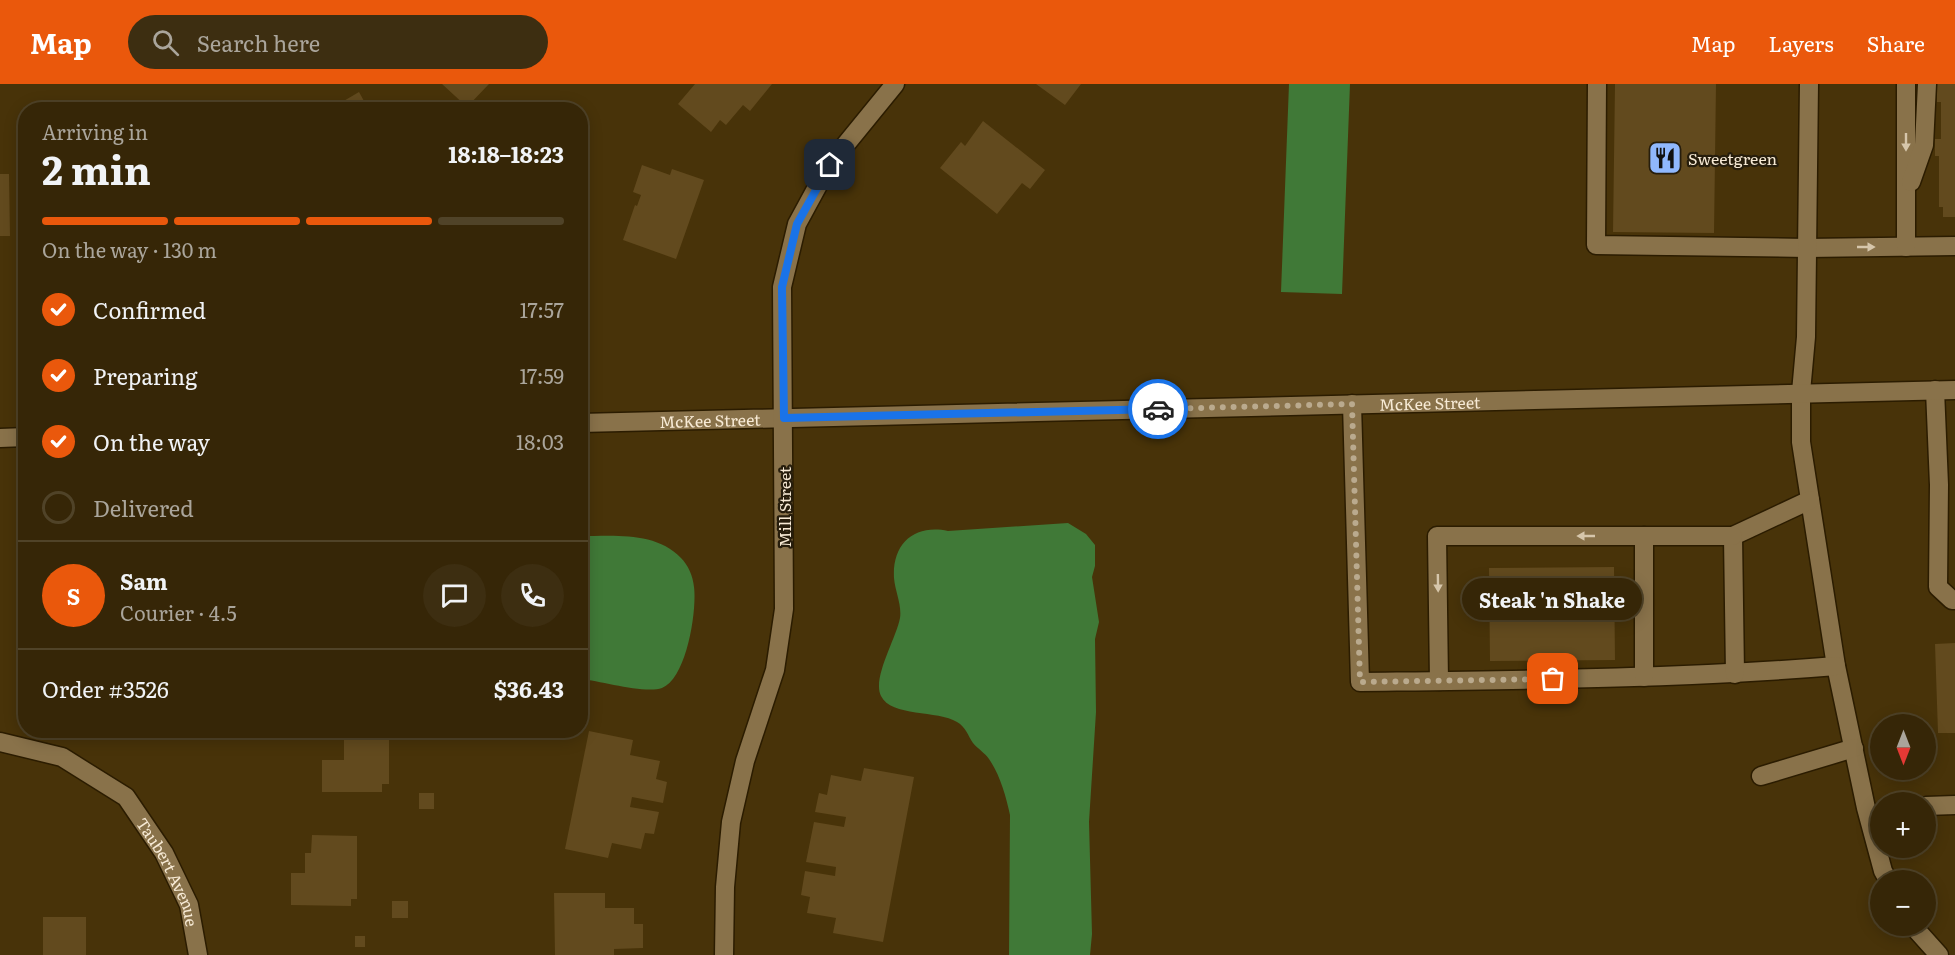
<!DOCTYPE html>
<meta charset="utf-8">
<style>
:root{--surface:#362607;--page:#3d2e11;--text:#f1f3f6;--muted:#aaa59b;--line:#504328;--accent:#ea580c}
body{margin:0;font-family:Literata,serif;background:var(--page);color:var(--text);height:100vh;display:flex;flex-direction:column;font-size:22px;white-space:nowrap}
*{box-sizing:border-box;margin:0}
p{font-size:20px;color:var(--muted)}
.icon{flex:none;width:33px;height:33px;fill:none;stroke:currentColor;stroke-width:2;stroke-linecap:round;stroke-linejoin:round}
.map{position:relative;flex:1;overflow:hidden}
.panel{position:absolute;left:18px;top:18px;width:570px;height:636px;display:flex;flex-direction:column;background:var(--surface);border-radius:24px;box-shadow:0 3px 15px #0003,0 0 0 2px var(--line)}
.panel>*{flex:none}
.needle{width:39px;rotate:180deg}
.tools{position:absolute;left:1870px;top:630px;display:grid;gap:12px}
.tools a{display:grid;place-items:center;width:66px;height:66px;border-radius:50%;background:var(--surface);box-shadow:0 3px 15px #0003,0 0 0 2px var(--line);font-size:30px}
.pin{position:absolute;display:grid;place-items:center;width:51px;height:51px;color:#fff;margin:-26px;border-radius:12px;box-shadow:0 3px 9px #0006}
.courier{position:absolute;display:grid;place-items:center;width:60px;height:60px;margin:-30px;border:4px solid #1a73e8;border-radius:50%;background:#fff;color:#222;box-shadow:0 2px 8px #0007}
.bubble{position:absolute;height:42px;border-radius:21px;background:var(--surface);box-shadow:0 3px 15px #0003,0 0 0 2px var(--line);font-size:20px;font-weight:700;line-height:42px;text-align:center}
.headline em{font-style:normal;font-weight:700}
.headline div{display:flex;flex-direction:column-reverse}
.headline{display:flex;align-items:center;justify-content:space-between;height:102px;padding:0 24px}
h1{font-size:39px;font-weight:700;line-height:45px}
.bar{display:grid;grid-template-columns:repeat(4,1fr);gap:9px 6px;align-content:center;height:72px;padding:0 24px}
.bar i{height:8px;border-radius:4px;background:var(--line)}
.bar .selected{background:var(--accent)}
.bar p{grid-column:span 4}
.line{display:flex;align-items:center;gap:15px;padding:0 24px;border-top:2px solid var(--line)}
.line div{flex:1}
.round{display:grid;place-items:center;flex:none;width:63px;height:63px;border-radius:32px;background:var(--page)}
ol{padding:0 24px;list-style:none}
li{display:flex;align-items:center;gap:18px;height:66px}
li p{margin-inline-start:auto}
li .icon{padding:6px;border-radius:50%;background:var(--accent);color:#fff;stroke-width:4}
li:last-child{color:var(--muted)}
li i{width:33px;height:33px;border:3px solid var(--line);border-radius:50%}
header{display:flex;align-items:center;gap:36px;box-sizing:border-box;height:84px;padding:0 30px;background:var(--accent);color:#fff}
header strong{font-size:28px}
nav{display:flex;gap:33px;margin-inline-start:auto;font-size:21px}
.search{width:420px;height:54px;background:var(--page);display:flex;align-items:center;gap:15px;box-sizing:border-box;padding:0 21px;border-radius:33px;color:var(--muted);font-size:22px}
.map>svg:first-child{display:block}
</style>
<header>
<strong>Map</strong>
<div class="search"><svg class="icon" aria-label="search" viewBox="0 0 24 24"><circle cx="10" cy="10" r="6"/><path d="M15 15l6 6"/></svg>Search here</div>
<nav><a>Map</a><a>Layers</a><a>Share</a></nav>
</header>
<div class="map">
<svg width="1955" height="871" viewBox="0 0 1955 871">
<rect width="100%" height="100%" fill="#483309"/>
<path fill="#407937" d="M 1289,0 L 1350,0 L 1342,210 L 1281,208 Z
M 1068,439 L 1086,450 L 1095,461 L 1095,482 L 1092,493 L 1099,538 L 1095,555 L 1096,628 L 1089,738 L 1092,850 L 1090,871 L 1009,871 L 1010,731 C 1006,712 1000,691 989,675 C 985,669 978,665 973,659 C 968,652 966,643 957,638 C 938,626 891,633 881,612 C 872,594 896,555 900,534 C 902,521 895,507 894,494 C 892,459 915,440 948,447 Z
M 581,452 C 613,452 656,447 681,474 C 688,481 693,492 694,503 C 697,526 687,594 662,604 C 645,610 601,597 581,595 Z"/>
<path fill="#624a1e" d="M 442,0 L 489,0 L 467,23 Z
M 695,0 L 772,0 L 750,27 L 743,21 L 726,41 L 720,36 L 711,48 L 678,20 Z
M 1036,0 L 1081,0 L 1065,21 Z
M 1615,0 L 1716,0 L 1714,149 L 1613,148 Z
M 1937,0 L 1955,0 L 1955,133 L 1943,133 L 1943,123 L 1939,123 L 1939,72 L 1935,72 L 1935,55 L 1941,55 L 1941,18 L 1937,18 Z
M 359,8 L 369,26 L 341,26 L 345,24 L 342,18 Z
M 983,37 L 1045,86 L 1030,105 L 1022,99 L 997,130 L 940,84 L 961,58 L 965,62 Z
M 642,81 L 670,91 L 672,85 L 704,96 L 676,175 L 623,156 L 635,121 L 637,122 L 641,111 L 633,108 Z
M 0,90 L 9,90 L 10,152 L 0,152 Z
M 1614,483 L 1615,576 L 1490,577 L 1489,484 Z
M 1955,559 L 1955,649 L 1938,649 L 1935,560 Z
M 344,646 L 389,646 L 389,700 L 382,700 L 382,708 L 322,708 L 322,676 L 344,676 Z
M 589,647 L 633,656 L 630,671 L 660,677 L 656,695 L 667,698 L 663,719 L 632,713 L 630,723 L 659,728 L 654,750 L 645,749 L 641,765 L 612,759 L 608,774 L 565,765 Z
M 864,684 L 914,693 L 883,858 L 833,849 L 836,834 L 807,829 L 810,813 L 801,811 L 805,787 L 835,792 L 836,783 L 806,778 L 814,738 L 844,743 L 846,733 L 815,728 L 819,709 L 827,711 L 831,691 L 861,697 Z
M 419,709 L 434,709 L 434,725 L 419,725 Z
M 312,751 L 357,752 L 357,815 L 351,815 L 351,822 L 291,821 L 291,789 L 305,789 L 305,769 L 311,769 Z
M 554,809 L 605,809 L 605,824 L 634,824 L 634,840 L 643,840 L 643,864 L 614,865 L 614,871 L 555,871 Z
M 392,817 L 408,817 L 408,834 L 392,834 Z
M 43,833 L 86,833 L 86,871 L 43,871 Z
M 355,852 L 365,852 L 365,863 L 355,863 Z"/>
<g fill="none" stroke-linecap="round" stroke-linejoin="round">
<defs>
<g id="minor">
<path d="M 1597,0 L 1596,161 L 1807,164 L 1955,162"/>
<path d="M 1809,0 L 1806,253 L 1801,308 L 1801,358 L 1836,582 L 1866,724 L 1883,787 L 1888,796"/>
<path d="M 1906,0 L 1906,163"/>
<path d="M 1911,98 L 1924,61 L 1927,0"/>
<path d="M 1935,306 L 1939,401 L 1938,503 L 1952,516 L 1955,516"/>
<path d="M 1352,320 L 1360,598 C 1519,596 1678,595 1836,582"/>
<path id="s1" d="M 580,339 L 1955,306"/>
<path d="M 0,354 L 26,353"/>
<path d="M 1644,452 L 1644,593"/>
<path d="M 1735,590 L 1733,452 L 1810,416"/>
<path d="M 1439,597 L 1437,452 L 1733,452"/>
<path id="s2" d="M 0,658 L 62,673 L 126,713 L 164,769 L 189,821 L 198,871"/>
<path d="M 1761,692 L 1854,664"/>
<path d="M 1926,722 L 1955,721"/>
<path d="M 1913,842 L 1939,871"/>
<path d="M 724,871 L 725,803 L 731,738 L 745,677 L 775,586 L 784,525 L 782,203 L 797,140 L 829,81 L 895,0"/>
</g>
</defs>
<use href="#minor" stroke="#2b1c00" stroke-width="21"/>
<use href="#minor" stroke="#89724a" stroke-width="18"/>
</g>
<defs><path id="oneway-solid" d="M-6-.8H1V-3.2L6.5 0L1 3.2V.8H-6Z" transform="scale(1.5)"/></defs>
<g fill="#d6c6ab">
<use href="#oneway-solid" transform="translate(1906 58) rotate(90)"/>
<use href="#oneway-solid" transform="translate(1866 163)"/>
<use href="#oneway-solid" transform="translate(1586 452) rotate(180)"/>
<use href="#oneway-solid" transform="translate(1438 499) rotate(89)"/>
</g>
<g fill="none" stroke-linecap="round" stroke-linejoin="round">
<path stroke="#baaa8e" stroke-width="6" stroke-dasharray="0 10.8" d="M 1158,325 L 1352,320 L 1360,598 L 1553,595"/>
<path stroke="#1a73e8" stroke-width="8" d="M 830,81 L 797,140 L 782,203 L 784,334 L 1158,325"/>
</g>
<defs>
<symbol id="restaurant-square" viewBox="-11 -11 22 22"><rect x="-9" y="-9" width="18" height="18" rx="4" fill="#90b8fd" stroke="#261d0c"/><path d="M-5-6h1v4h1v-4h1v4h1v-4h1v5L-1.5 .5V6h-2V.5L-5-1ZM5-6V6H3V1.5H1.5Q1.5-4 5-6Z" fill="#111"/></symbol>
</defs>
<g fill-rule="evenodd">
<use href="#restaurant-square" x="1646" y="55" width="38" height="38"/>
</g>
<g text-anchor="middle" dominant-baseline="central" stroke-width="4.5" stroke-linejoin="round" paint-order="stroke">
<g font-size="16" fill="#f7ead5" stroke="#261d0c" text-anchor="start">
<text x="1688" y="74">Sweetgreen</text>
</g>
<g font-size="16" fill="#f7ead5" stroke="#261d0c">
<text stroke="none"><textPath href="#s1" startOffset="850">McKee Street</textPath></text>
<text stroke="none"><textPath href="#s1" startOffset="130">McKee Street</textPath></text>
<text transform="translate(784 423) rotate(-90)">Mill Street</text>
<text stroke="none"><textPath href="#s2" startOffset="226">Taubert Avenue</textPath></text>
</g>
</g>
</svg>
<div class="tools">
<a><svg class="needle" viewBox="-14 -14 28 28"><path d="M0-13l5 13h-10z" fill="#e53935"/><path d="M0 13l5-13h-10z" fill="#aaa59b"/></svg></a>
<a>+</a>
<a>−</a>
</div>
<div class="pin" style="left:1553px;top:595px;background:#ea580c"><svg class="icon" aria-label="bag" viewBox="0 0 24 24"><path d="M5 8h14l-1 12H6zM9 8a3 3 0 0 1 6 0"/></svg></div>
<div class="pin" style="left:830px;top:81px;background:#1f2937"><svg class="icon" aria-label="home" viewBox="0 0 24 24"><path d="M3 11l9-7 9 7M6 9v11h12V9"/></svg></div>
<div class="courier" style="left:1158px;top:325px"><svg class="icon" aria-label="car" viewBox="0 0 24 24"><path d="M5 17H2v-5l4-1 3-4h7l3 4 3 1v5h-3M9 17h6M6 11h13"/><circle cx="7" cy="17" r="2"/><circle cx="17" cy="17" r="2"/></svg></div>
<div class="bubble" style="left:1462px;top:494px;width:180px">Steak 'n Shake</div>
<section class="panel">
<div class="headline"><div><h1>2 min</h1><p>Arriving in</p></div><em>18:18–18:23</em></div>
<div class="bar"><i class="selected"></i><i class="selected"></i><i class="selected"></i><i></i><p>On the way · 130 m</p></div>
<ol>
<li><svg class="icon" aria-label="check" viewBox="0 0 24 24"><path d="M5 12l5 5 9-10"/></svg>Confirmed<p>17:57</p></li>
<li><svg class="icon" aria-label="check" viewBox="0 0 24 24"><path d="M5 12l5 5 9-10"/></svg>Preparing<p>17:59</p></li>
<li><svg class="icon" aria-label="check" viewBox="0 0 24 24"><path d="M5 12l5 5 9-10"/></svg>On the way<p>18:03</p></li>
<li><i></i>Delivered</li>
</ol>
<div class="line" style="height:108px"><b class="round" style="background:var(--accent);color:#fff">S</b><div><b>Sam</b><p>Courier · 4.5</p></div><a class="round"><svg class="icon" aria-label="chat" viewBox="0 0 24 24"><path d="M4 5h16v11H9l-5 4z"/></svg></a><a class="round"><svg class="icon" aria-label="phone" viewBox="0 0 24 24"><path d="M5 4h4l2 5-3 2q2 4 5 5l2-3 5 2v4C11 20 4 13 5 4z"/></svg></a></div>
<div class="line" style="height:78px"><div>Order #3526</div><b>$36.43</b></div>
</section>
</div>
